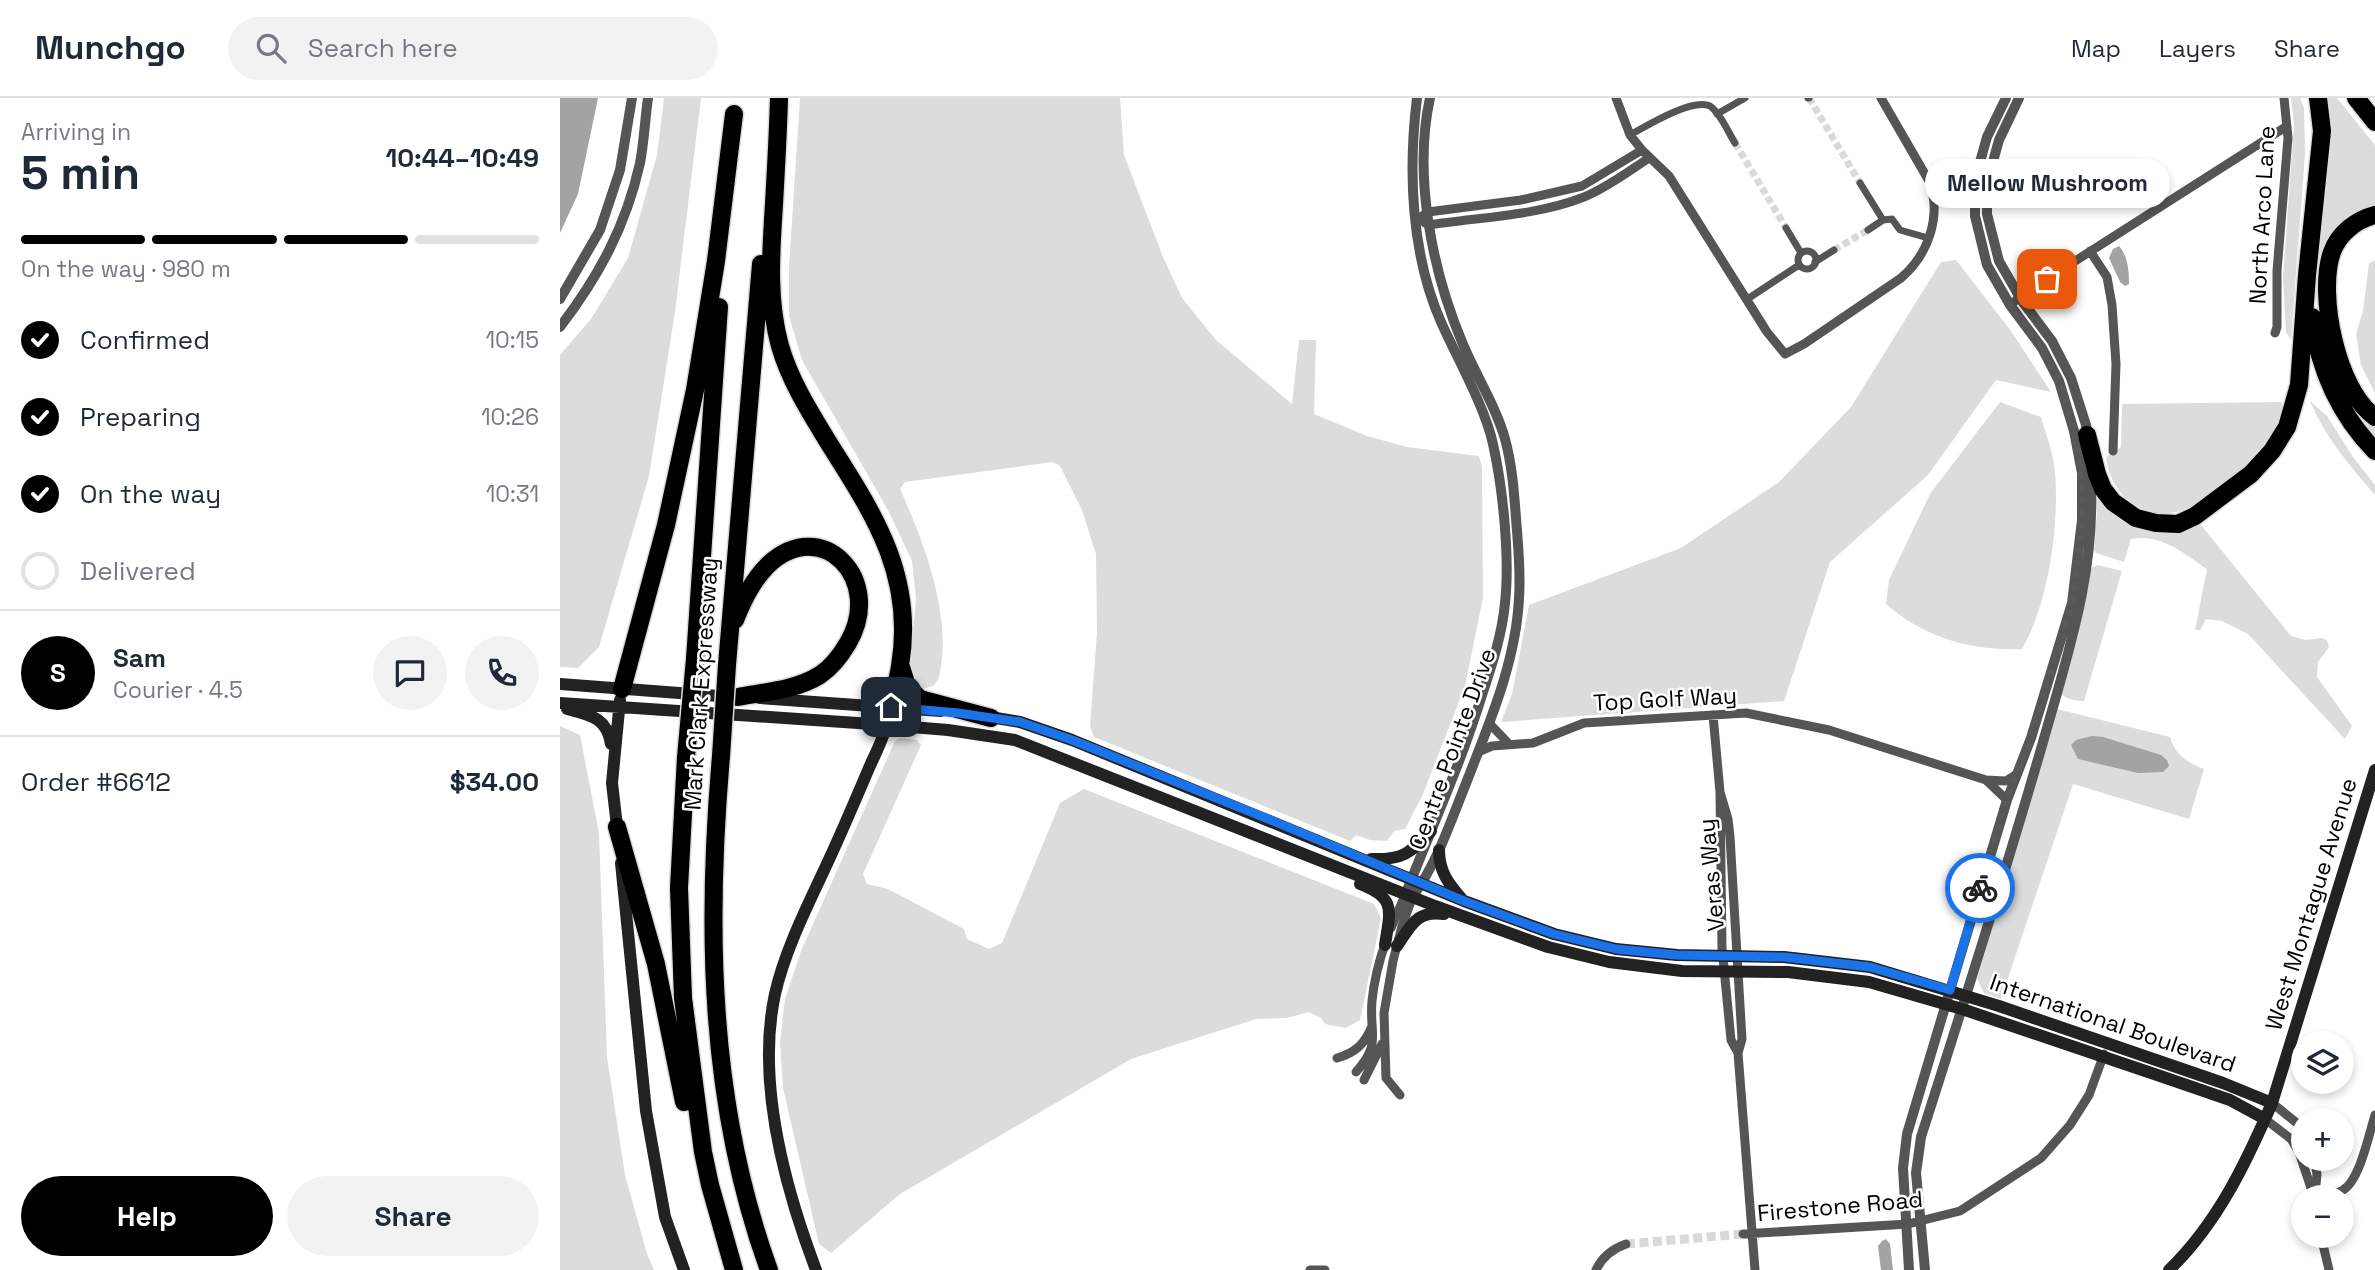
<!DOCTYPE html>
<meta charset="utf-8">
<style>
:root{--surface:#fff;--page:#f2f2f3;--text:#1f2937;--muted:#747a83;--line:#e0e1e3;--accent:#000}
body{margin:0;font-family:"Space Grotesk",sans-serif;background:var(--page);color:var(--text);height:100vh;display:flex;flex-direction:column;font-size:26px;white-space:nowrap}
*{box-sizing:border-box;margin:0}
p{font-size:23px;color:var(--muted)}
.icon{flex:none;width:38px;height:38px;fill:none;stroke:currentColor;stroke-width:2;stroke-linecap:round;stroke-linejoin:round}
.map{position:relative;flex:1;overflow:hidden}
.side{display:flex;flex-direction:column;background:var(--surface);width:560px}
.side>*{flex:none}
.controls{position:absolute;left:1731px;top:933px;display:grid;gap:14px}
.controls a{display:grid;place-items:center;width:63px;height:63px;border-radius:50%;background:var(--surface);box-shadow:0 4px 10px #0003;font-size:35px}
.pin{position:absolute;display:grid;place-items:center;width:60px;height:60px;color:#fff;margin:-30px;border-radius:14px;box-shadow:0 4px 10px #0006}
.courier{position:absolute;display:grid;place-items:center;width:70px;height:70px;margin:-35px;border:5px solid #1a73e8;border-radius:50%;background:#fff;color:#222;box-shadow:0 2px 9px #0007}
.bubble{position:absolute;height:49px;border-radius:24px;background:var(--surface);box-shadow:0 4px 10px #0003;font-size:23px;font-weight:600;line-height:49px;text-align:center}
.headline em{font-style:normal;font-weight:600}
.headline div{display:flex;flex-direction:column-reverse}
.headline{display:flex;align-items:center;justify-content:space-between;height:119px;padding:0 21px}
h1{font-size:46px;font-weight:600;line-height:52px}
.bar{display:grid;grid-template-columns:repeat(4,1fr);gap:10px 7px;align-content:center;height:84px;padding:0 21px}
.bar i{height:9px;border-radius:5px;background:var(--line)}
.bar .active{background:var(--accent)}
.bar p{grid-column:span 4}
.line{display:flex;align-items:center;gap:18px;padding:0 21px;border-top:2px solid var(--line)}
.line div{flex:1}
.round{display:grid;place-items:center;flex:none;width:74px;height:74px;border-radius:37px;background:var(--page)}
ol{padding:0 21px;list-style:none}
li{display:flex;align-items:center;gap:21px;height:77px}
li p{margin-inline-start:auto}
li .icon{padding:7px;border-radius:50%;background:var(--accent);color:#fff;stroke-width:4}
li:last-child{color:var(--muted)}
li i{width:38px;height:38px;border:4px solid var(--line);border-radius:50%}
.button{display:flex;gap:14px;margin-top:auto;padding:14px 21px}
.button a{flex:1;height:80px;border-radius:42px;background:var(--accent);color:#fff;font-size:28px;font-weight:600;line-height:80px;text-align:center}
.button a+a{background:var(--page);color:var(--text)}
header{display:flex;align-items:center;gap:42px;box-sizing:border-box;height:98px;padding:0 35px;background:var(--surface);border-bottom:2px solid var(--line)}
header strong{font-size:33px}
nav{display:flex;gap:38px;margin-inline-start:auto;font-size:24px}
.search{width:490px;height:63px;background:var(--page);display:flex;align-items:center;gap:18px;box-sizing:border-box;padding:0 24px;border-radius:38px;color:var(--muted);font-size:26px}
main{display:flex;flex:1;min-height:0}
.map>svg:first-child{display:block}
</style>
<header>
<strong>Munchgo</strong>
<div class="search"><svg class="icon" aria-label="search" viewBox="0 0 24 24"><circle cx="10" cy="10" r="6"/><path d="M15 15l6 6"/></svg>Search here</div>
<nav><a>Map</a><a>Layers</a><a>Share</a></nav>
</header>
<main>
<section class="side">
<div class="headline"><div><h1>5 min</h1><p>Arriving in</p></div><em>10:44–10:49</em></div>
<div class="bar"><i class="active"></i><i class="active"></i><i class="active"></i><i></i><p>On the way · 980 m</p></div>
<ol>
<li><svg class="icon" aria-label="check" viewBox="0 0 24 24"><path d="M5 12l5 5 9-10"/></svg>Confirmed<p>10:15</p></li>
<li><svg class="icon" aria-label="check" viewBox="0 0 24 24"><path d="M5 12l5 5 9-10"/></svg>Preparing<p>10:26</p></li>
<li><svg class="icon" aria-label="check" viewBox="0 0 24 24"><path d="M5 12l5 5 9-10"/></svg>On the way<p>10:31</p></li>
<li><i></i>Delivered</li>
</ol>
<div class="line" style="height:126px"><b class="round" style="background:var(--accent);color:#fff">S</b><div><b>Sam</b><p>Courier · 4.5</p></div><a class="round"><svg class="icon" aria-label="chat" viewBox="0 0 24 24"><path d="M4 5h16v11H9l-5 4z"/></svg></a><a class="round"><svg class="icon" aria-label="phone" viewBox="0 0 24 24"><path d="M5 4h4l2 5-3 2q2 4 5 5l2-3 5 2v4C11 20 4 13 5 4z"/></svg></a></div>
<div class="line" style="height:91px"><div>Order #6612</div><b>$34.00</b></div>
<div class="button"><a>Help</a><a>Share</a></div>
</section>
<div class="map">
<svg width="1815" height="1172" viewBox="0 0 1815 1172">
<rect width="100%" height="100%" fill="#fff"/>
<path fill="#dcdcdc" d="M 104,0 L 141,0 L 115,214 L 89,378 L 39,549 L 18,570 L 0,569 L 0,257 L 31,221 L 68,160 L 97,57 Z
M 240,0 L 560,0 L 564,57 L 603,159 L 622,200 L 656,242 L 732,306 L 739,242 L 756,242 L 754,316 L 807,338 L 847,349 L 919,358 L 922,369 L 923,500 L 905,588 L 863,696 L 845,731 L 834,733 L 827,743 L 810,742 L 796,737 L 790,743 L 534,639 L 530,628 L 537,534 L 536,456 L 522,412 L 500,368 L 492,364 L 345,384 L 340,391 C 363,442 390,512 381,568 C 380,575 379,583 373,588 C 372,588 364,591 363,591 L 355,587 L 350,573 L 356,500 L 352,463 L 329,414 L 242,262 L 229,218 L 229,169 Z
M 1731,0 L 1740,0 L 1744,10 L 1745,57 L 1731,242 L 1726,234 L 1723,179 L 1734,27 Z
M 1764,0 L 1777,0 L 1815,47 L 1815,108 L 1792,117 L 1780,129 L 1764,226 L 1815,325 L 1815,348 L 1800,330 L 1759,242 L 1755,176 Z
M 1396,162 L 1451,233 L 1491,294 L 1436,282 L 1368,377 L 1270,464 L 1224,603 L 941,624 L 952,596 L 969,507 L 1121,450 L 1219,384 L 1291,309 L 1381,164 Z
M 1815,162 L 1815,295 L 1801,267 L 1796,236 L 1803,213 L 1809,165 Z
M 1750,303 L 1767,318 L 1793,359 L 1815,387 L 1815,397 C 1790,368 1765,339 1750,303 Z
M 1440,304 L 1481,319 C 1485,334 1492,351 1494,366 C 1501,419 1489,505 1462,551 C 1411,553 1365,540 1326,506 L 1329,482 L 1370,396 Z
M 1722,304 C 1728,340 1683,372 1658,390 C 1649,396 1641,404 1631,409 C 1590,428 1551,402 1546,359 L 1561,349 L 1562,306 Z
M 1534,380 L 1577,425 L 1643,420 L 1641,427 L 1731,538 L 1746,542 L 1761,540 L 1767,542 L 1769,549 L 1758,564 L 1757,579 L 1792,628 L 1785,641 L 1688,536 L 1662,523 L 1646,521 L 1640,532 L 1635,532 L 1647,471 C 1624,455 1600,435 1571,441 L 1564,464 L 1536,455 L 1534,452 L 1537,413 Z
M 1538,467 L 1562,473 L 1524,603 C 1516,603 1504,601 1500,594 L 1531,470 Z
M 1497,611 L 1610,639 C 1615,657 1628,665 1644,671 L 1629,721 L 1513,686 L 1441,901 L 1424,895 L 1417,881 Z
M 0,628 L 20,637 L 39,735 L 47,959 L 65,1077 L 87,1156 L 94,1172 L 0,1172 Z
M 340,640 L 357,642 L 361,647 L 303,776 L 307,786 L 328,791 L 404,831 L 407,841 L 429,851 L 442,845 L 500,705 L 524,691 L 814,806 L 821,820 L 800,922 L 786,930 L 765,926 L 761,920 L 749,914 L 727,920 L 696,921 L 571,961 L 340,1096 L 271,1155 L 259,1146 L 223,990 L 220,944 L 225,901 L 241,853 L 335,643 Z"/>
<path fill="#a3a3a3" d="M 0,0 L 38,0 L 18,96 L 0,135 Z
M 1559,148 C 1568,158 1569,173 1569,186 L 1565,188 L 1560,184 L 1549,160 L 1553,151 Z
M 1532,638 L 1543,639 L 1601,657 L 1607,662 L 1609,668 L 1603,674 L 1578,675 L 1518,661 L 1511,647 L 1516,642 Z
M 1326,1141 L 1330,1146 L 1333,1172 L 1321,1172 L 1318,1148 L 1322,1143 Z"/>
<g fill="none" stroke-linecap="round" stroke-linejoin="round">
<path stroke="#d9d9d9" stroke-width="7" stroke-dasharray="7 3.5" stroke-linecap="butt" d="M 1249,0 L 1300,85
M 1175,45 L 1226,130
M 1274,152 L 1308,132"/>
<path stroke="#d9d9d9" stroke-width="9" stroke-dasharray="9 4.5" stroke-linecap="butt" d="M 1066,1146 L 1183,1136"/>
<defs>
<path id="motorway" d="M 219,0 C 218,35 216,71 214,106 C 211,154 207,201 220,248 C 230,283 251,316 270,347 C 315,418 355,479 340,568 C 338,582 334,595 331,609
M 1796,0 L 1815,24
M 1815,117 C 1796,122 1779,135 1772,154 C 1757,196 1777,293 1815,319
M 1752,219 C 1759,270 1779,316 1815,353
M 1527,337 L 1537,376 L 1543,391 L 1553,404 L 1576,420 L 1596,425 L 1618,426 L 1635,418 L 1691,376 L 1712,353 L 1727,329 L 1739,287 L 1747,177 L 1762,33 L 1758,0
M 175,522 C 183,502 192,483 208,467 C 262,416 325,482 288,545 C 281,557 272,569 260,577 C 236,592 205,594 178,599
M 135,561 L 159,209
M 167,567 L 201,166
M 341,569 L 347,588 L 360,601 L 431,620
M 62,591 L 106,427 L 135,292 L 156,163 L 174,16
M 161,658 C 146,831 149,1007 209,1172
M 126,659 L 119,790 L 123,900 L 143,1054 L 150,1087 L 174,1172
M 57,729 L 96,866 L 124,1004"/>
</defs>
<use href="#motorway" stroke="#dbdbdb" stroke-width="21"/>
<path stroke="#555" stroke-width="7" d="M 1248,0 L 1249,0
M 1157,16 L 1185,0
M 1070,37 C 1088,27 1132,0 1150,8 C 1161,16 1168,34 1175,45
M 1300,85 L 1323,122
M 1226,130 L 1241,155
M 1308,132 L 1323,122 L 1332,121 L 1340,132 L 1368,140
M1238 162a9 9 0 1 1 18 0a9 9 0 1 1-18 0Z
M 1255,164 L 1274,152
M 1186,202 L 1239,167"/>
<path stroke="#555" stroke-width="9" d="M 1056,0 L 1070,37 L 1082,52 L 1109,78 L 1207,234 L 1225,256 L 1244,246 L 1341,180 C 1369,156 1382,117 1369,83 L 1321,0
M 857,122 L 868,114 L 961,102 L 1022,88 L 1082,52
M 865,125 L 869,127 C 920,119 976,118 1024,99 C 1047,90 1069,73 1089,60
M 1530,153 L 1547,179 L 1552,207 L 1556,266 L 1553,353
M 1450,207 L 1465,195 L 1727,28
M 1715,235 L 1717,229 L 1717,173 L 1728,40 L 1724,0
M 1153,617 L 1160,694 L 1162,850 L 1171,942 L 1177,953
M 929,625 L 949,646
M 918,654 L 932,648 L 973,645 L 1024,625 L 1186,615 L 1269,632 L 1426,682 L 1446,683 L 1457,676
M 1427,683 L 1447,702
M 1160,694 L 1168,721 L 1170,739 L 1182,941 L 1178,955 L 1195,1172
M 831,830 L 846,795
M 777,960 C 795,955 805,946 812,928
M 796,974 C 822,945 809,937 812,903 C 814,882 819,863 826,843
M 804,982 L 822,946
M 840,997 L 826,980 L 824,915 L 833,863 L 842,828 L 853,798
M 1712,1005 L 1743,1030
M 1705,1021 L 1731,1041 L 1739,1054 L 1754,1099
M 1754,1060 L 1757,1076 L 1755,1097
M 1761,1099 C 1768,1097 1777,1096 1783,1092 C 1800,1082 1809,1036 1815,1017
M 1183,1136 L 1348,1126 L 1400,1113 L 1481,1060 L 1510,1027 L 1529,997 L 1544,956
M 1761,1138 L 1769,1172
M 750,1172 L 765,1172
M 1036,1172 C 1042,1159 1052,1151 1066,1146"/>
<path stroke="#555" stroke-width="10" d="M 1459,0 L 1439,42 L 1427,85 L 1427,116 L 1439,163 L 1462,203 L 1492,243 L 1511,280 L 1526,327 L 1528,341
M 0,201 L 40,132 L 60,72 L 72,0
M 0,229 C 39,178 66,128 80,65 C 84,44 85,21 88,0
M 846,795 C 872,729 901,665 922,597 C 932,567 942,537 945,505 C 950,460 943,391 933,346 C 925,309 897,260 881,224 C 851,156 848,73 857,0
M 853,798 C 877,765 890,725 905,688 C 928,628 956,565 959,500 C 961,473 958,447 956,420 C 954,394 952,366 945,341 C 936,308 915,276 902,244 C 872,172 853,77 870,0
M 1349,1172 L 1343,1070 L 1347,1036 L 1447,702 L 1471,640 L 1512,505 L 1522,422 L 1522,375 L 1514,333 L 1499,283 L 1482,250 L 1450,207 L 1427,167 L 1415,118 L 1415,82 L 1427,39 L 1446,0
M 1365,1172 L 1356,1075 L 1361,1039 C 1403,908 1445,776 1483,644 C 1508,556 1538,467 1530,374"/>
<path stroke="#222" stroke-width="12" d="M 0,586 L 172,599
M 200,600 L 381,613
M 0,605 L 327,627 L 388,632 L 455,642 L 875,808 L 988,849 L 1049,864 L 1122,873 L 1228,874 L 1309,884 L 1402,911 L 1609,981 L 1670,1002 L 1705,1021
M 7,611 C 31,617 47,620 51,646
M 424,618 L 460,624 L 512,642 L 904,803 L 994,836 L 1056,851 L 1117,857 L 1224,859 L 1310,869 L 1439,908 L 1663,985 L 1712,1005
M 58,737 L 52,685 L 60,602
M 879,752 C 879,773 888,785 901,800
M 811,761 C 843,762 849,756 871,733
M 61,765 L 86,1013 L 105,1119 L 124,1172
M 800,786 C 837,800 830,813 825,847
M 837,848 C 851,828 856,812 884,816
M 256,1172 C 225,1090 196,984 215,896 C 225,852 247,809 266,768 C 281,736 295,703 309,670 C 316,654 325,638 328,621
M 1609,1172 C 1657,1126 1686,1065 1712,1005 L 1815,672"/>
<use href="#motorway" stroke="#000" stroke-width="18"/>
<defs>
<path id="motorway-bridge" d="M 161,658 L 167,567
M 126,659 L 135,561"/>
</defs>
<use href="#motorway-bridge" stroke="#dbdbdb" stroke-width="21" stroke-linecap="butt"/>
<use href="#motorway-bridge" stroke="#000" stroke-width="18"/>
</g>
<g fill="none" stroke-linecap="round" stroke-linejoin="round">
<path stroke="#595959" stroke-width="7" stroke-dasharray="0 12.6" d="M 1420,790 L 1451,690 L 1471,640 L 1512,505 L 1522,422 L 1521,374 L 1514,333 L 1499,283 L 1482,250 L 1450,207 L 1487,181"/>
<path stroke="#1a73e8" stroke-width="9" d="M 331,609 L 398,615 L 460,624 L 512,642 L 706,720 L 904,803 L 994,836 L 1056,851 L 1117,857 L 1224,859 L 1310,869 L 1390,892 L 1420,790"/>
</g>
<g text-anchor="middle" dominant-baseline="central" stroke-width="5" stroke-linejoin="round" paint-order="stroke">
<g font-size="23" fill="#000" stroke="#fff">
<text transform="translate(1702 117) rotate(-87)">North Arco Lane</text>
<text transform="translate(141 586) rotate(-86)">Mark Clark Expressway</text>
<text transform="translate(1105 601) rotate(-3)">Top Golf Way</text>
<text transform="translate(892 651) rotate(-70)">Centre Pointe Drive</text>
<text transform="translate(1151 777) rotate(-95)">Veras Way</text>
<text transform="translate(1751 806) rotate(-73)">West Montague Avenue</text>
<text transform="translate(1553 925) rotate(19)">International Boulevard</text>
<text transform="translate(1280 1108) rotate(-5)">Firestone Road</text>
</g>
</g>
</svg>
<div class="controls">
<a><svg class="icon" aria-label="layers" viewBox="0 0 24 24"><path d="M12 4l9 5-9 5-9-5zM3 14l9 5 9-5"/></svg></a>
<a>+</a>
<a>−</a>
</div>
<div class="pin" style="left:1487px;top:181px;background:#ea580c"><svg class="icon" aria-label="bag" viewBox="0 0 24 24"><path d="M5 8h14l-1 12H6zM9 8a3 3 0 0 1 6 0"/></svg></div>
<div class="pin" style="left:331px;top:609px;background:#1f2937"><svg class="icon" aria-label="home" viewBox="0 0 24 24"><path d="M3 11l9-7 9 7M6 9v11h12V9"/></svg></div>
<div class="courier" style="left:1420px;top:790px"><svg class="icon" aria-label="bike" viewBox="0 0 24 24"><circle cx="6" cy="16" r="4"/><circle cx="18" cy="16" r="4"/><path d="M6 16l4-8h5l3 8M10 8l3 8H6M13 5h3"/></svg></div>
<div class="bubble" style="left:1365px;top:61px;width:245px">Mellow Mushroom</div>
</div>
</main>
